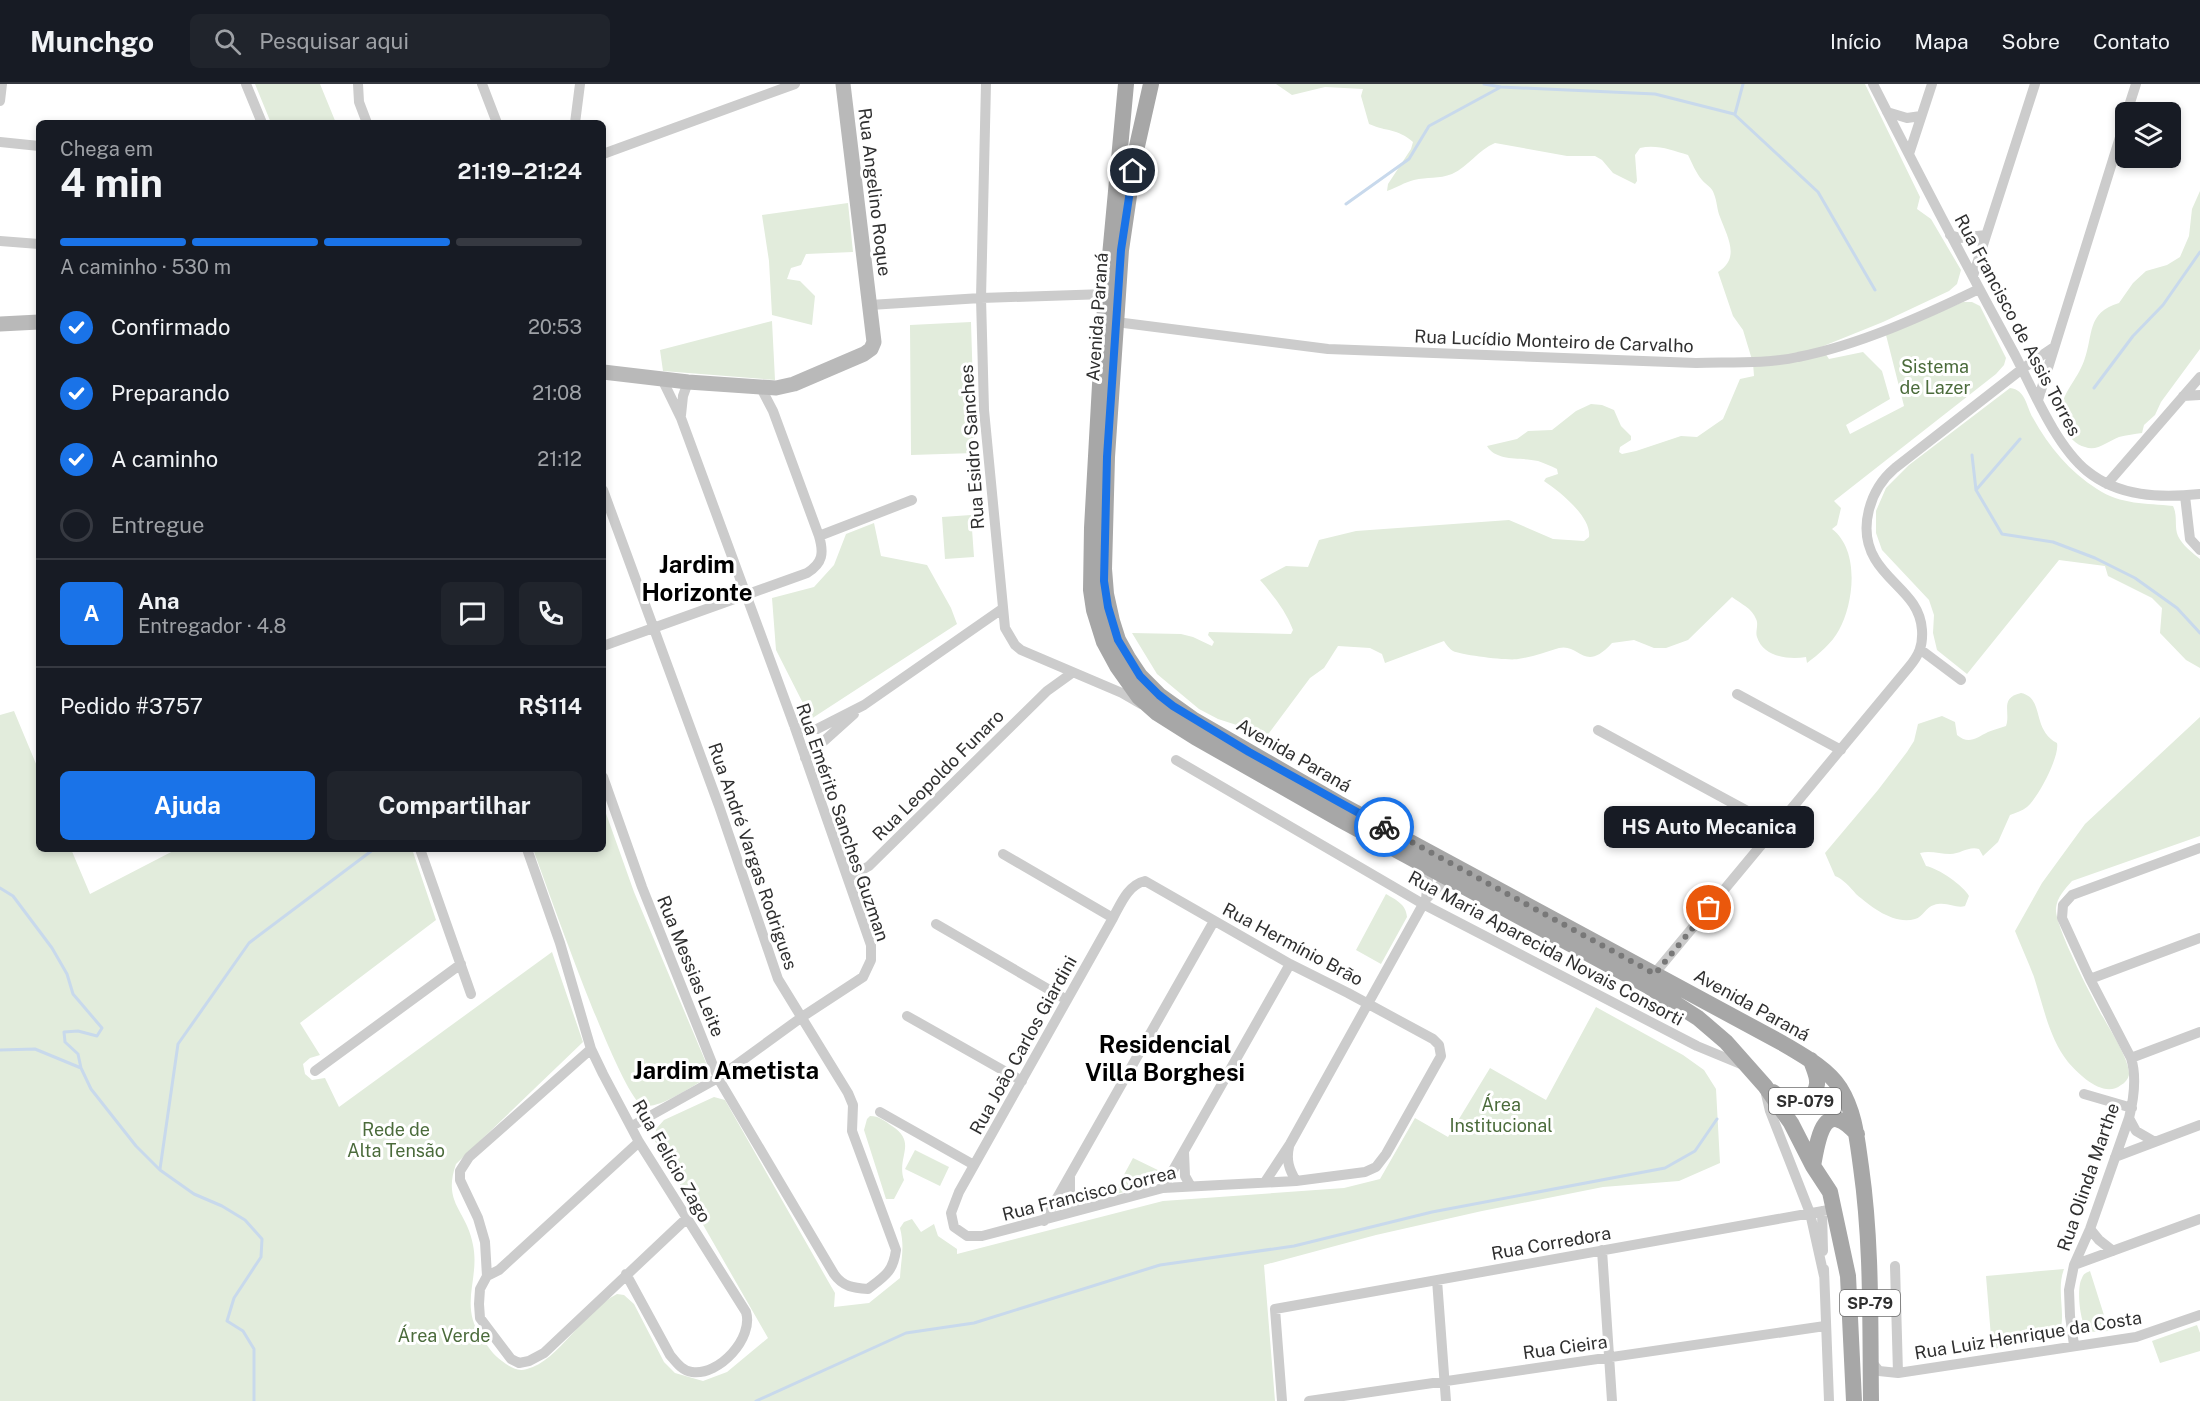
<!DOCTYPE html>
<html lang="pt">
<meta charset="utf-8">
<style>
:root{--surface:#171b24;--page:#20242c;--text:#f1f3f6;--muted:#9ea1a6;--line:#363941;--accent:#1a73e8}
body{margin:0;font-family:"Public Sans",sans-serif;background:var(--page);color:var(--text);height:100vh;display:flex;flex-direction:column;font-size:22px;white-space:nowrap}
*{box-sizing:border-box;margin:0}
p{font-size:20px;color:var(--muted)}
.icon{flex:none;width:33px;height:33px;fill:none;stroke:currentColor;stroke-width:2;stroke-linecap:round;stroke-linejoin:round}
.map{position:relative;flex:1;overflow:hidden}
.sheet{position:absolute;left:36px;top:36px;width:570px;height:732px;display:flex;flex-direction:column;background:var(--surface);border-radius:9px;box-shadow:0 3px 9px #0003}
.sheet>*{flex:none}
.tools{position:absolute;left:2115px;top:18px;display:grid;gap:12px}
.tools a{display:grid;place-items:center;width:66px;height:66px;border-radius:9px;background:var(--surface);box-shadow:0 3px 9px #0003;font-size:30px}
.pin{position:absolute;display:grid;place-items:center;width:51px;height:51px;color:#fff;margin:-26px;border:3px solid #fff;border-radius:50%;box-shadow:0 2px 6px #0007}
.courier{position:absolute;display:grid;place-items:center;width:60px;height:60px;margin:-30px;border:4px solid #1a73e8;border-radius:50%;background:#fff;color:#222;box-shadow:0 2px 8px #0007}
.bubble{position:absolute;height:42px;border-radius:9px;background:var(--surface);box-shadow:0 3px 9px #0003;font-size:20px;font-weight:700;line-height:42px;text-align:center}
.summary em{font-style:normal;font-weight:700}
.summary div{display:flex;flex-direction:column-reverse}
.summary{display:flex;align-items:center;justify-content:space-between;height:102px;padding:0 24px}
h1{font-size:39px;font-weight:700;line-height:45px}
.bar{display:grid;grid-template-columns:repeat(4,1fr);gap:9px 6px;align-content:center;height:72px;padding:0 24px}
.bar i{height:8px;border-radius:4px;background:var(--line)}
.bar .current{background:var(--accent)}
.bar p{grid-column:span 4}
.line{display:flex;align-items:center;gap:15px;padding:0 24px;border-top:2px solid var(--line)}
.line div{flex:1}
.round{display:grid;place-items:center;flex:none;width:63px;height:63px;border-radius:9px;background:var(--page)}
ol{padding:0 24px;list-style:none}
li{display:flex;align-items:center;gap:18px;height:66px}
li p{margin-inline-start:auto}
li .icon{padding:6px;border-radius:50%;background:var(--accent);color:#fff;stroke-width:4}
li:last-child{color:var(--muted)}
li i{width:33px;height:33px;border:3px solid var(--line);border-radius:50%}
.button{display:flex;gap:12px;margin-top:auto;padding:12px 24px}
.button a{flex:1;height:69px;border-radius:9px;background:var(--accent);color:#fff;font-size:24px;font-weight:700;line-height:69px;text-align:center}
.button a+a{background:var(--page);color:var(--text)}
header{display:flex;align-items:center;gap:36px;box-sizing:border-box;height:84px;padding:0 30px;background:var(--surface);border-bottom:2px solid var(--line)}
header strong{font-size:28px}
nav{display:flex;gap:33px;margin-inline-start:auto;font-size:21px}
.search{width:420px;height:54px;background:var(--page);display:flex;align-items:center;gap:15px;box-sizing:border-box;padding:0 21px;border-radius:9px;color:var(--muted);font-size:22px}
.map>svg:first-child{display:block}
</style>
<header>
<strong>Munchgo</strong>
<div class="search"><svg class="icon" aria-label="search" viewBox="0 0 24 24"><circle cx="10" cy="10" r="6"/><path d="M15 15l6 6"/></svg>Pesquisar aqui</div>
<nav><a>Início</a><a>Mapa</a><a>Sobre</a><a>Contato</a></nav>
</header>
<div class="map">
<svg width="2200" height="1317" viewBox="0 0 2200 1317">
<rect width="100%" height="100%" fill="#fff"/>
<path fill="#e2ecdc" d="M 255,0 L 320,0 L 336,39 L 271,39 Z
M 1276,0 L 1865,0 L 1920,113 L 1917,125 L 1931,135 L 1961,186 L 1957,200 L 1949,207 L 1883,238 L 1821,263 L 1829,275 L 1863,268 L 1882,287 L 1890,315 L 1846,341 L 1850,350 L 1904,322 L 1886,251 L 1963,218 L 1972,218 L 1980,222 L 2006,274 L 2004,281 L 1996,290 L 1834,417 L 1841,424 L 1837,441 L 1832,445 C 1860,466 1854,519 1839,546 C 1832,559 1819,570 1807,579 L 1806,573 C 1789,576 1763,573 1757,553 C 1755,548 1759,540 1756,535 C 1752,524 1741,520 1732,513 L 1688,556 L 1666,564 L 1654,564 L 1634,556 L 1612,559 C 1584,590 1580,559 1559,564 C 1545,568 1533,573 1518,575 C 1509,577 1461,571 1453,567 C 1449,564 1447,562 1444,557 L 1385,579 L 1382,570 L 1370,564 L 1338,562 L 1324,584 L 1310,594 L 1266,653 L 1257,651 L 1249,645 L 1218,635 L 1199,625 L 1157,590 L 1132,549 L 1181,550 L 1193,553 L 1212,562 L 1214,558 L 1208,551 L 1209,548 L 1291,550 L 1293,546 C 1286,527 1273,511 1260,496 L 1286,482 L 1308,483 L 1319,456 L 1356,447 L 1509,436 L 1553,455 L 1584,457 L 1589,453 C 1592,433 1559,407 1544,397 L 1546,394 L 1558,390 L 1557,385 C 1551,382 1544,379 1538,377 C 1522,373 1496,378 1487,362 L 1517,355 L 1528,347 L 1552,346 L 1576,327 L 1591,320 L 1602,321 L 1614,326 L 1621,342 L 1631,352 L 1631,356 L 1620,363 L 1619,368 L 1622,370 L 1636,367 L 1681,352 L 1697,353 L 1723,335 L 1740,295 L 1754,292 L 1753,279 L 1743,246 L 1733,232 L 1718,188 C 1741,174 1727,152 1720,133 C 1717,126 1717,117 1714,110 C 1712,103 1706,101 1702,96 C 1696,89 1692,79 1688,71 C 1672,66 1656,60 1640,64 L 1635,71 L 1637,97 L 1635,100 L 1613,89 L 1602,76 L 1595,72 L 1567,72 L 1495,59 C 1478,66 1469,82 1452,90 C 1439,95 1427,93 1414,96 C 1405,98 1396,104 1387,107 L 1388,100 L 1411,65 L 1413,58 C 1397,44 1387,48 1369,40 L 1361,12 L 1363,5 L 1325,3 L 1292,11 Z
M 2200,107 L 2200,265 L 2161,318 L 2155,331 L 2144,341 L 2142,349 C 2135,350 2126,351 2119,353 C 2108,357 2097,368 2085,363 C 2076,361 2069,353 2065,345 C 2052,316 2075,302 2084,277 C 2094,250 2086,229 2119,219 L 2133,199 L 2146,187 L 2167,181 L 2180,173 L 2189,152 L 2192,125 Z
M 848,119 L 853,168 L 806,170 L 801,181 L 791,184 L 787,195 L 800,197 L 815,212 L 812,241 L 772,231 L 769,177 L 762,131 Z
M 772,237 L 775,296 L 663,287 L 660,266 Z
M 971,238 L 975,369 L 911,371 L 910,241 Z
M 2010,304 C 2026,306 2026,322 2033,334 C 2049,363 2070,388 2097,405 C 2121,421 2146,419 2173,422 C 2178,432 2174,443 2178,452 C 2182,461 2193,469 2200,475 L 2200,584 L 2186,576 L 2160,549 L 2162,524 L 2152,514 L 2108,492 L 2105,482 L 2059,476 L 1967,590 L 1937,566 L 1933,549 L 1934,531 L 1929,516 L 1882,466 L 1876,449 L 1876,427 L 1886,404 L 1909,381 Z
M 971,431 L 974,473 L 945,475 L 942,433 Z
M 874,439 L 881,472 L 927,481 L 951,524 L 957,540 L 811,635 L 776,566 L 772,514 L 814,503 L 834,481 L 846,450 Z
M 2021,609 C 2045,614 2031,645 2057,659 C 2060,672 2038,714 2027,723 C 2022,727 2015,729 2010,731 L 1998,758 L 1983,772 L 1979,765 C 1968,762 1961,770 1950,770 C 1940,770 1930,766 1920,769 L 1926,782 C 1938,784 1964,802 1969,812 L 1965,822 C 1956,825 1947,817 1934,821 C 1926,823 1923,833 1915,835 C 1894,841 1871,823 1856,810 C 1850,803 1843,795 1835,792 L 1825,769 L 1878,706 L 1907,668 L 1914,657 L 1918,640 L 1942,632 L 1955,638 L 1957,651 C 1969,661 1976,654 1988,648 C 1993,646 2000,644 2006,642 C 2011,628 1999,614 2021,609 Z
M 14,627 L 39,687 L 39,765 L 71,765 L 90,810 L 177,765 L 412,765 L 436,836 L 300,939 L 320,971 L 310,974 L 303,980 L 305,990 L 312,996 L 325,994 L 339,1023 L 552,868 L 583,958 L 456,1080 C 442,1120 467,1126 473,1161 C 480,1195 459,1220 481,1253 C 488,1262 493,1271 502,1277 C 510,1283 517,1288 527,1285 C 559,1277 584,1226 617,1210 L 624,1211 L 634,1220 L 664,1278 L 675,1289 L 703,1297 L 727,1288 L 768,1254 L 655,1057 L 656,1045 L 664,1036 L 714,1013 L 725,1016 L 828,1197 L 835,1209 L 834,1223 L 869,1219 L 900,1194 C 901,1174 905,1164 900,1144 L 904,1138 L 912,1135 L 921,1148 L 934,1140 L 938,1152 L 957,1165 L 957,1170 L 1163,1117 L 1344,1104 L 1380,1095 L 1415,1034 L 1448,1053 L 1490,984 L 1546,1016 L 1596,923 L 1683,971 L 1704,986 L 1716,1005 L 1720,1079 L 1679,1097 L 1603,1103 L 1482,1127 L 1376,1151 L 1264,1181 L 1275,1317 L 0,1317 L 0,631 Z
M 2200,633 L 2200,752 L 2072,797 C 2065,805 2057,813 2056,824 C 2054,841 2093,915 2103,933 C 2110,946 2130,976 2129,991 C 2128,995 2125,999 2121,1001 C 2104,1015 2079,991 2068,978 C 2049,954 2043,921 2034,893 C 2028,877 2021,862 2015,847 L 2042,799 L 2085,740 Z
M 603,721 L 634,808 L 707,981 L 706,991 L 700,998 C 688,1005 655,1027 642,1021 C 620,1012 546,800 533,765 L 603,765 Z
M 1386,810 C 1396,816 1406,820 1407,833 L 1381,880 L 1356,866 Z
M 870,1032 C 879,1032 885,1037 892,1042 C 918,1059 896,1073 904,1096 L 894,1115 L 886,1115 L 864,1046 L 867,1035 Z
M 915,1066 L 949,1083 L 940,1102 L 905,1085 Z
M 1133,1074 L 1164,1089 L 1160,1098 L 1113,1111 Z
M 2064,1185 C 2056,1206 2066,1230 2060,1246 C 2058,1251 2054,1254 2050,1256 L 1992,1265 L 1986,1192 Z
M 2090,1187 L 2109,1247 L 2088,1248 C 2080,1240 2076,1204 2082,1194 C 2084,1189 2086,1189 2090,1187 Z
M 2197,1241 L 2200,1249 L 2200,1267 L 2160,1279 L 2152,1257 Z"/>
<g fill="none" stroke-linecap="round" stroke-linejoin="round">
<path stroke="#c8d9ec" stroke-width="3" d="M 1484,0 L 1501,3 L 1655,10 L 1734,30 L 1818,108 L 1875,206
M 1735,30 L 1743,0
M 1346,120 L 1409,75 L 1429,42 L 1499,4
M 2094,304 L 2133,252 L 2163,221 L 2200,168
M 1972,371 L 1976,406 L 2002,450 L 2053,458 L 2095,474 L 2135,494 L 2177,524 L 2200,549
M 1976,406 L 2020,355
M 0,804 L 13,812 L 52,864 L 67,890 L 73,910 L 102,944 L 97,952 L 78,947 L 64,948 L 65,958 L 78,970 L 81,984 L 91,1005 L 136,1062 L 160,1086 L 194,1110 L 222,1122 L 245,1136 L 262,1155 L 261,1173 L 234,1214 L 227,1237 L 243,1247 L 254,1265 L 254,1317
M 0,966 L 35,965 L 81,984
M 160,1085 L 178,960 L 249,859 L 374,765
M 756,1317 L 906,1249 L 974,1239 L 1160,1181 L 1294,1162 L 1432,1128 L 1665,1084 L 1695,1067 L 1717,1035"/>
<path stroke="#ccc" stroke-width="10" d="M 246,0 L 262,39
M 358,0 L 359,18 L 367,39
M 482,0 L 497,39
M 986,0 L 981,214 L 984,326 L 1005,544 L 1015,561 L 1021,566 L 1122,609 L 1141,620
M 1873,0 C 1919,91 1966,181 2015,271 C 2033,306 2056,362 2087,387 C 2119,413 2160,414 2200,410
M 0,17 L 2,0
M 1887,28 L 1907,34 L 1921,32
M 2127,28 L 2136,0
M 575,39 L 580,0
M 0,58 L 39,62
M 603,70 L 795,0
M 1909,70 L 1932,0
M 1950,151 L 1960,154 L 1986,151
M 0,157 L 39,160
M 1973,192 L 2035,0
M 870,221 L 981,214 L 1106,210
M 1116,238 L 1328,265 L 1696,279 C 1727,278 1768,280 1798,273 C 1859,261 1923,232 1979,205
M 2183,312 L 2200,311
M 2038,316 L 2126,34
M 681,331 L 683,312 L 688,298
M 2107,400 L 2200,293
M 603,406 L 719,722 L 778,895 L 848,1009 L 853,1021 L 852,1047 L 896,1166 C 893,1188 885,1192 868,1205 C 854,1204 843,1203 834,1190 L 718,994 L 642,803 L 603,693
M 2185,412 L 2190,455 L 2200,466
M 819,452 L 912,416
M 603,562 L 807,489 C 823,479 824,469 819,452 L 773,327 L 761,304
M 1921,566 L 1961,596
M 1737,610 L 1841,666
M 794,641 L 799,646 L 817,645 L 864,621 L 1002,525
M 1598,646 L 1775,742
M 805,674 L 854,630
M 1176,676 L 1423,820 L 1697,962 L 1743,981
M 420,765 L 471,910
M 527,765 L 560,859 L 591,965 L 603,990 L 639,1058 L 746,1228 C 754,1254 719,1292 692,1288 C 682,1287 676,1278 670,1271 L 626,1190
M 1003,770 L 1113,834
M 1422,781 L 1428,795 L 1426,815
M 848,794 L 869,782 L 1047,607 L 1072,589
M 1145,797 L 1290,880 L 1348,909 L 1433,955 L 1439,961 L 1441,972 L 1386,1070 L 1376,1083 L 1365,1088 L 1296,1097 L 1163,1104 L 982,1152 L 967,1152 L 954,1143 L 951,1129 L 959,1108 L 1113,834 C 1121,819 1128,801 1145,797 Z
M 936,840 L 1067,916
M 1655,889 L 1909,583 C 1919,571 1923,562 1922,546 C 1920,513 1890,501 1875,475 C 1857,445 1870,405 1895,384 L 2022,285 L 2054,263
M 2090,895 L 2200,854
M 907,932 L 1022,997
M 591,965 L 469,1073 L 460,1087 L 460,1096 L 478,1134 L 485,1158 L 487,1192 L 480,1205 L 479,1220 L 480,1234 L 511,1275 L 519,1279 L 529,1277 L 544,1269 L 686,1135
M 2131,974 L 2200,948
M 315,987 L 461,880
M 1766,1010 L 1770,1027 L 1810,1129 L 1824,1192
M 2084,1010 L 2132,1024
M 880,1028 L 974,1081
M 2129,1034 L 2136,1047 L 2155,1058
M 632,1042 L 718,994 L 802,933 L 863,893 L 871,876 L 871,861 L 794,641 L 681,334 L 662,295
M 1289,1063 C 1286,1076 1289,1085 1296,1097
M 1184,1068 L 1185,1092 L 1190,1101
M 2115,1073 L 2200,1041
M 1070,1093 L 1070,1112 L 1076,1127
M 1265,1098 L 1290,1060 L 1426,815 L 1440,801 L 1454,799
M 1163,1104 L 1290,880
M 1822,1127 L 1823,1167
M 1044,1137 L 1214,837
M 2090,1145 L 2099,1156 L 2113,1167
M 1602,1166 L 1612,1317
M 2074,1181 L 2200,1135
M 1895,1182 L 1898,1289
M 1824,1185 L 1829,1317
M 487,1192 L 499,1186 L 639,1058
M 1437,1196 L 1446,1317
M 2074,1261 L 2070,1232 L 2069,1206 L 2074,1181 L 2090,1145 L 2129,1034 C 2134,1014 2137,993 2131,974 L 2090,895 L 2062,834 L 2063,821 L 2072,811 L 2200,764
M 1870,1276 L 1879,1287 L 1898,1289 L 2136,1253 L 2200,1231
M 1282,1317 L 1275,1225 L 1834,1125
M 1309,1317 L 1825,1242"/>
<path stroke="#b9b9b9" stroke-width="15" d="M 0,240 L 39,238
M 603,288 L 688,298 L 776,304 L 794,300 L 864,270 L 871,265 L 874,258 L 843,0"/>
<path stroke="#a7a7a7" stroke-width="16" d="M 1126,0 L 1103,247 L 1092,444 L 1091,506 L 1094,526 L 1104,558 L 1117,582 L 1139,613 L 1157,629 L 1195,653 L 1341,736 L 1648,902 L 1698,934 L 1726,958 L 1765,1002 L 1791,1039 L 1813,1082 L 1830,1108 L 1848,1192 L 1854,1317
M 1151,0 L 1135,71 L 1121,166 L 1107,373 L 1104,485 L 1106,510 L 1112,537 L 1118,556 L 1128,574 L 1140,592 L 1159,611 L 1194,636 L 1338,719 L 1782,959 C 1802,971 1827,984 1840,1004 C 1855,1028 1857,1055 1861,1083 C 1872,1160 1870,1239 1871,1317
M 1773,1008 C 1778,1012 1783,1017 1789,1019 C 1801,1023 1816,1012 1817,1000 C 1818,992 1813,984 1811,976
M 1813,1082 C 1818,1055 1823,1012 1857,1050"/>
</g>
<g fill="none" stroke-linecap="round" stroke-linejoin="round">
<path stroke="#787878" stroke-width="6" stroke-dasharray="0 10.8" d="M 1384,743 L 1655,890 L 1709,824"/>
<path stroke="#1a73e8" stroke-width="8" d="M 1133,87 L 1121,166 L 1107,373 L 1104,497 L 1108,523 L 1118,556 L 1140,592 L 1159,611 L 1173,622 L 1249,668 L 1384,743"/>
</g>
<g text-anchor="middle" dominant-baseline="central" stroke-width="6" stroke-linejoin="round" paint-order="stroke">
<g fill="#fff" stroke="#6d6d6d" stroke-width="1.5">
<rect x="1769" y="1004" width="72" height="26" rx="4.5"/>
<rect x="1840" y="1206" width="60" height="26" rx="4.5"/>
</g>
<g font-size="16" font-weight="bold" fill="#2f2f2f">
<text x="1805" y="1017">SP-079</text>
<text x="1870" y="1219">SP-79</text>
</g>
<g font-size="18" fill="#2f2f2f" stroke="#fff">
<text transform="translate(875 108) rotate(83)">Rua Angelino Roque</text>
<text transform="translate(1097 233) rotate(-86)">Avenida Paraná</text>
<text transform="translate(2018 241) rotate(62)">Rua Francisco de Assis Torres</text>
<text transform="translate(1554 257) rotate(2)">Rua Lucídio Monteiro de Carvalho</text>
<text transform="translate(972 363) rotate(-94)">Rua Esidro Sanches</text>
<text transform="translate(1294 671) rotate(30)">Avenida Paraná</text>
<text transform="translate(938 691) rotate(-45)">Rua Leopoldo Funaro</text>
<text transform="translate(843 738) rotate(71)">Rua Emérito Sanches Guzman</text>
<text transform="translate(753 772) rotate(71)">Rua André Vargas Rodrigues</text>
<text transform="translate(1293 860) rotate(28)">Rua Hermínio Brão</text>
<text transform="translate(1546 864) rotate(28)">Rua Maria Aparecida Novais Consorti</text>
<text transform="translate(691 882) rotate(68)">Rua Messias Leite</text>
<text transform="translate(1752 921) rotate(29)">Avenida Paraná</text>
<text transform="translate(1023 961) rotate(-61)">Rua João Carlos Giardini</text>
<text transform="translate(672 1077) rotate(60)">Rua Felício Zago</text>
<text transform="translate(2088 1093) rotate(-71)">Rua Olinda Marthe</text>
<text transform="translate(1089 1109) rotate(-14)">Rua Francisco Correa</text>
<text transform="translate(1551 1159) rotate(-10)">Rua Corredora</text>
<text transform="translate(2028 1251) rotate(-9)">Rua Luiz Henrique da Costa</text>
<text transform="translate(1565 1263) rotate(-8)">Rua Cieira</text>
</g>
<g font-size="18" fill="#4b6b3b" stroke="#fff">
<text x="1935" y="282">Sistema<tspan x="1935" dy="21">de Lazer</tspan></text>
<text x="1501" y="1020">Área<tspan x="1501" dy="21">Institucional</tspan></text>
<text x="396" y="1045">Rede de<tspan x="396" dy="21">Alta Tensão</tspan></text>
<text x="444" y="1251">Área Verde</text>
</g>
<g font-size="24" font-weight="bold" fill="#000" stroke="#fff">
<text x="697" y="480">Jardim<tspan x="697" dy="28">Horizonte</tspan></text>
<text x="1165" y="960">Residencial<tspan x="1165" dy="28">Villa Borghesi</tspan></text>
<text x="726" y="986">Jardim Ametista</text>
</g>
</g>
</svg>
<div class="tools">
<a><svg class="icon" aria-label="layers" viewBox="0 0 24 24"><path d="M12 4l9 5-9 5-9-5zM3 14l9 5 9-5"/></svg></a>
</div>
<div class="pin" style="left:1709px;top:824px;background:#ea580c"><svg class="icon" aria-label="bag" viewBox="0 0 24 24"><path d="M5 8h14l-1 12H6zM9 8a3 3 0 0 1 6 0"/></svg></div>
<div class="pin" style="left:1133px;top:87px;background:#1f2937"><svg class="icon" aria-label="home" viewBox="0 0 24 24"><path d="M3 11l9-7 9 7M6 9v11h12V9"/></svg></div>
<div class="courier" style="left:1384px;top:743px"><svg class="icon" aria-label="bike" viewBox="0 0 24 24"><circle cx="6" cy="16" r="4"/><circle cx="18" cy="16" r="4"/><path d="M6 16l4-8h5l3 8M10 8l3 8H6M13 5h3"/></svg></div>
<div class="bubble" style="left:1604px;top:722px;width:210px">HS Auto Mecanica</div>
<section class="sheet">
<div class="summary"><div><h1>4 min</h1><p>Chega em</p></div><em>21:19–21:24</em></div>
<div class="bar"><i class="current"></i><i class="current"></i><i class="current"></i><i></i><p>A caminho · 530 m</p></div>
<ol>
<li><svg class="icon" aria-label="check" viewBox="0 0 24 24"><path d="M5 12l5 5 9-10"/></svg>Confirmado<p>20:53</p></li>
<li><svg class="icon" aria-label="check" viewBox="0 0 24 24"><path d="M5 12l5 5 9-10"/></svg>Preparando<p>21:08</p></li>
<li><svg class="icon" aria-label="check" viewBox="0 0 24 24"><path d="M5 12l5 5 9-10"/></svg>A caminho<p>21:12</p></li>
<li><i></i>Entregue</li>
</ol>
<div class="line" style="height:108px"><b class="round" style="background:var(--accent);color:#fff">A</b><div><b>Ana</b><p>Entregador · 4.8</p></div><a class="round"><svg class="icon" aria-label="chat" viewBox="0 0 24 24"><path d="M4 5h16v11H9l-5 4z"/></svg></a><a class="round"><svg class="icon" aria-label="phone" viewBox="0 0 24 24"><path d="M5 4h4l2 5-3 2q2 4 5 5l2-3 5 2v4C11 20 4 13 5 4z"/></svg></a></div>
<div class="line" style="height:78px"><div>Pedido #3757</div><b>R$114</b></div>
<div class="button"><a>Ajuda</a><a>Compartilhar</a></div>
</section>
</div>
